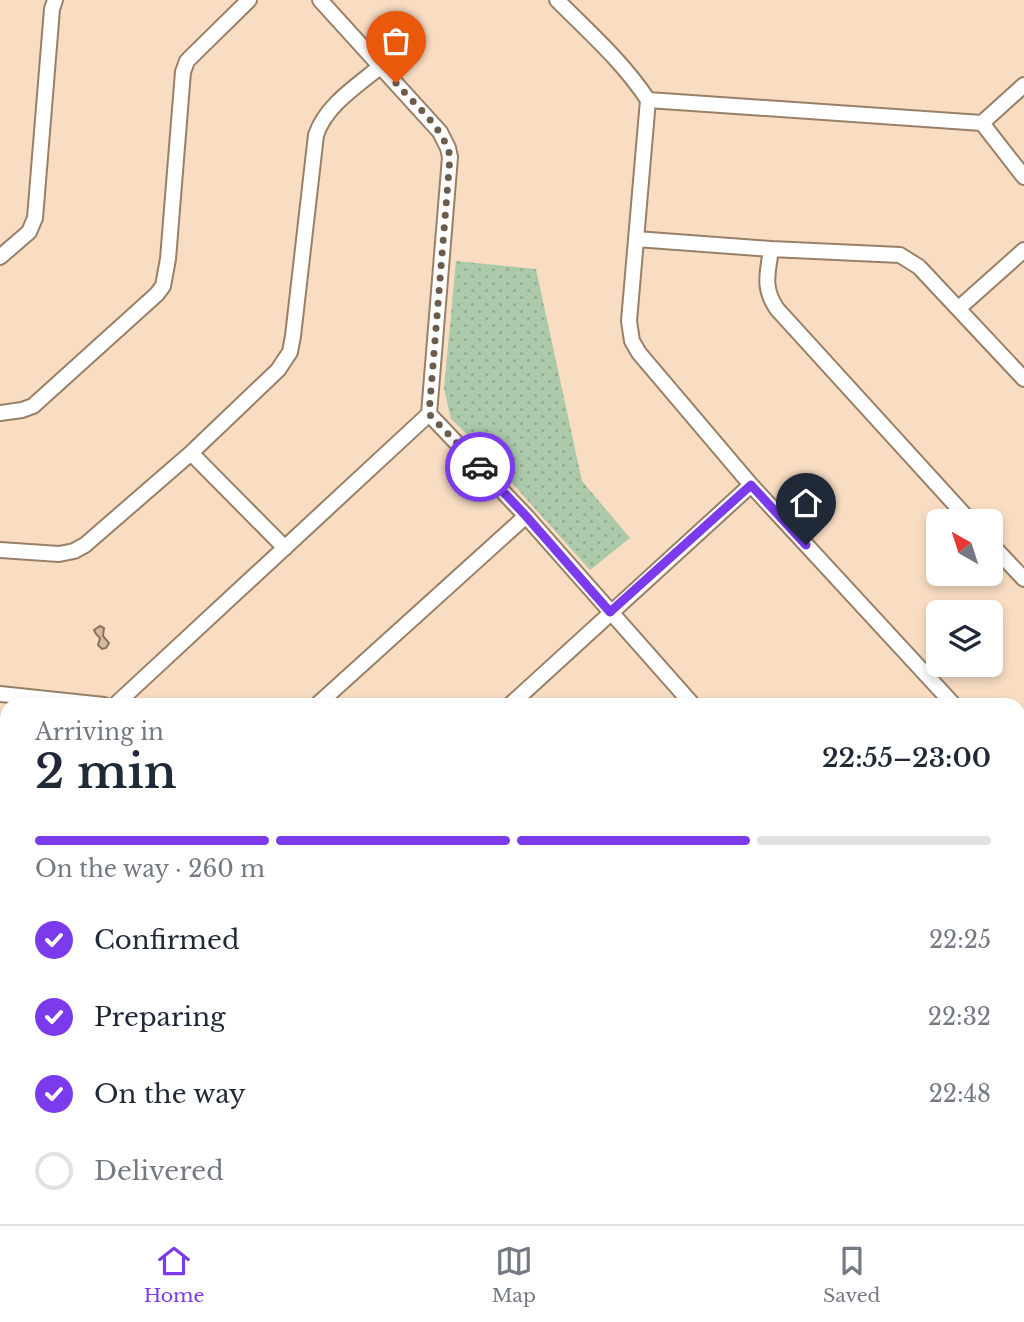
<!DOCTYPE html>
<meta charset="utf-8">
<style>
:root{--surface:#fff;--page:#f2f2f3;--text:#1f2937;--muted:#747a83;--line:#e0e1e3;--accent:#7c3aed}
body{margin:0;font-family:"Libre Baskerville",serif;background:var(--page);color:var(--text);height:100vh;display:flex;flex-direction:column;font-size:26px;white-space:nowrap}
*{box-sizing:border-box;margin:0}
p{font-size:23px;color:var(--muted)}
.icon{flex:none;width:38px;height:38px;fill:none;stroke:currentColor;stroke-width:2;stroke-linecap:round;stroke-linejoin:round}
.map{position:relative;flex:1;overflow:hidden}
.panel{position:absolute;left:0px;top:698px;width:1026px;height:527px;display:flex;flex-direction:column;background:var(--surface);border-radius:21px 21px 0 0;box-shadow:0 4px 10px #0003}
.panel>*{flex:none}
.needle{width:46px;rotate:321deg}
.buttons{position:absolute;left:926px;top:509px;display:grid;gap:14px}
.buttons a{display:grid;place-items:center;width:77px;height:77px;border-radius:10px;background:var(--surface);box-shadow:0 4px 10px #0003;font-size:35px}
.pin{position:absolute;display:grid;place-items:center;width:60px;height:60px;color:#fff;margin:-72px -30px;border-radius:50% 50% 50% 0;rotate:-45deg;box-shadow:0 0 7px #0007}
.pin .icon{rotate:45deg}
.courier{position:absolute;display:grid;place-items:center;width:70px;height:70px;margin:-35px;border:5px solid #7c3aed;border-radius:50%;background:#fff;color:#222;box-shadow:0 2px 9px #0007}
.overview em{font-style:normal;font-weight:600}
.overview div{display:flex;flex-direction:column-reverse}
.overview{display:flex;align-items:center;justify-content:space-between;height:119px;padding:0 35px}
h1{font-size:46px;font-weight:600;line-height:52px}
.bar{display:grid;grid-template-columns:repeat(4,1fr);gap:10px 7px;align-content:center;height:84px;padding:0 35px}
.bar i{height:9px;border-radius:5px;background:var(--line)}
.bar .active{background:var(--accent)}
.bar p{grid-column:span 4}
ol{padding:0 35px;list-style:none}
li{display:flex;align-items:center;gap:21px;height:77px}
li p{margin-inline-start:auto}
li .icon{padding:7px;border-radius:50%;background:var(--accent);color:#fff;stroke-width:4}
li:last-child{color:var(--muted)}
li i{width:38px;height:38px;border:4px solid var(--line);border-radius:50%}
.tabs{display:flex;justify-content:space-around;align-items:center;height:98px;border-top:2px solid var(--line);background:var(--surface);font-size:19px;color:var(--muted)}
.tabs a{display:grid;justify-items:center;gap:4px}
.tabs .active{color:var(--accent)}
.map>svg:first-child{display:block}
</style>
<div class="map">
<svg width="1024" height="1224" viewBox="0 0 1024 1224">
<defs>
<pattern id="grass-dots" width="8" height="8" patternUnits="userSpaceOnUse" patternTransform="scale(1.75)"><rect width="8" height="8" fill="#acc9aa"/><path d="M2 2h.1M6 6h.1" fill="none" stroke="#94ac91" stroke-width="1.8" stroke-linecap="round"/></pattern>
</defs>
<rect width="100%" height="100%" fill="#f8ddc3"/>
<path fill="#f4d3b3" d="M 0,712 L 7,713 L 7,1218 L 555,1218 L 561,1224 L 0,1224 Z"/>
<path fill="url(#grass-dots)" d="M 456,261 L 536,269 L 582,481 L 630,538 L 590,570 L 478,445 L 451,419 L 444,389 Z"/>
<path fill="#d4baa1" stroke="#897159" stroke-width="2" d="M 100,626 L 104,628 L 103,636 L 109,643 L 106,648 L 102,649 L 98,645 L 100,638 L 96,634 L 94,630 Z"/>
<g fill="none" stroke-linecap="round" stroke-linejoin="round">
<defs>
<path id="lane" d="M 220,1218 L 224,1224
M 498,1218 L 502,1224"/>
<path id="street" d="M 557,0 C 589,32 623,62 648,100 L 629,321 L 632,341 L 639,353 L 751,485 L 954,705
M 648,100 L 982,123 L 1024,85
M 982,123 L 1024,177
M 636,239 L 771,249 L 900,255 L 919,267 L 1024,379
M 771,249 C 768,273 762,287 777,309 L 971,522
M 0,257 L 29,232 L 35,218 L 52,9 L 55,0
M 959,308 L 1024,250
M 0,413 L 22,410 L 33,406 L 157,294 L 163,286 L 168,259 L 183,72 L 187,61 L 193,55 L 249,0
M 429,414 L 526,516 L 693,705
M 191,453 L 285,548
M 990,543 L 1024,579
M 0,550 L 59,554 L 74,551 L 85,545 L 191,453 L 278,370 L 290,352 L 293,336 L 316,135 C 326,105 357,86 381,66
M 0,694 L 104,705
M 115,705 L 429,414 L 450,157 L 448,148 L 440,132 L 320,0
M 317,705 L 526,516
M 510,705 L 751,485
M 1018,772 L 1024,775
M 1018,982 L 1024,970
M 1018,1186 L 1024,1181
M 582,1218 L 587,1224
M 782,1224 L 789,1218
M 976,1224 L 983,1218"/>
</defs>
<use href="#lane" stroke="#988068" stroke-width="10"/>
<use href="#street" stroke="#988068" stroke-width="18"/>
<use href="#lane" stroke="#fff" stroke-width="7"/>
<use href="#street" stroke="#fff" stroke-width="14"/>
</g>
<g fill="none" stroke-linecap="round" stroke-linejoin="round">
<path stroke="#6b5c4c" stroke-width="7" stroke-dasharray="0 12.6" d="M 396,83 C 414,104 445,129 450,157 L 429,414 L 480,467"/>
<path stroke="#7c3aed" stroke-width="9" d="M 480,467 L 526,516 L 610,612 L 751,485 L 806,545"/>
</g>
</svg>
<div class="buttons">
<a><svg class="needle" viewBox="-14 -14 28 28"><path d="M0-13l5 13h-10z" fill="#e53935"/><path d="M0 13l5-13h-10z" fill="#747a83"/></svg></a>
<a><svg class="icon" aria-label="layers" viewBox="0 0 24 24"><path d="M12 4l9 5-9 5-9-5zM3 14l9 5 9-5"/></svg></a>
</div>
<div class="pin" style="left:396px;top:83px;background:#ea580c"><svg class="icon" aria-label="bag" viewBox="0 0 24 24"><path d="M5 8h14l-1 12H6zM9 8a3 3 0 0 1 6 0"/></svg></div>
<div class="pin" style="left:806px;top:545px;background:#1f2937"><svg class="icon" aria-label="home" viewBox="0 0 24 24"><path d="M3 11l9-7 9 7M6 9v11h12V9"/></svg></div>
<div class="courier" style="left:480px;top:467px"><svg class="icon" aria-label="car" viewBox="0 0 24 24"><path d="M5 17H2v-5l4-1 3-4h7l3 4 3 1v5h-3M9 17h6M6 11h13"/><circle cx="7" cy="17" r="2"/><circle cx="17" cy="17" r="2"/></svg></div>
<section class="panel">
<div class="overview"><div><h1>2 min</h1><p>Arriving in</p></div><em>22:55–23:00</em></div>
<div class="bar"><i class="active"></i><i class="active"></i><i class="active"></i><i></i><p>On the way · 260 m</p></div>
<ol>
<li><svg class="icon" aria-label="check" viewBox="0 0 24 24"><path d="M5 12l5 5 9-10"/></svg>Confirmed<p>22:25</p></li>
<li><svg class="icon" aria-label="check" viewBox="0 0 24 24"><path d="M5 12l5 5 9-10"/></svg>Preparing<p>22:32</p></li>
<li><svg class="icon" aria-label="check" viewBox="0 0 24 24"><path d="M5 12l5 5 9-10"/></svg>On the way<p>22:48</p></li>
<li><i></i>Delivered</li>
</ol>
</section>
</div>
<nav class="tabs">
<a class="active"><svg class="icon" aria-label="home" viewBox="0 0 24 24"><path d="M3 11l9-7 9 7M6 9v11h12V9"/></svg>Home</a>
<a><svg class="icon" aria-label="map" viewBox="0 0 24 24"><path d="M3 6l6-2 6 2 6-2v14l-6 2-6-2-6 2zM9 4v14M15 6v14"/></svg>Map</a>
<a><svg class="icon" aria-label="saved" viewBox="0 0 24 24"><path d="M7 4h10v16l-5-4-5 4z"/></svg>Saved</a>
</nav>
